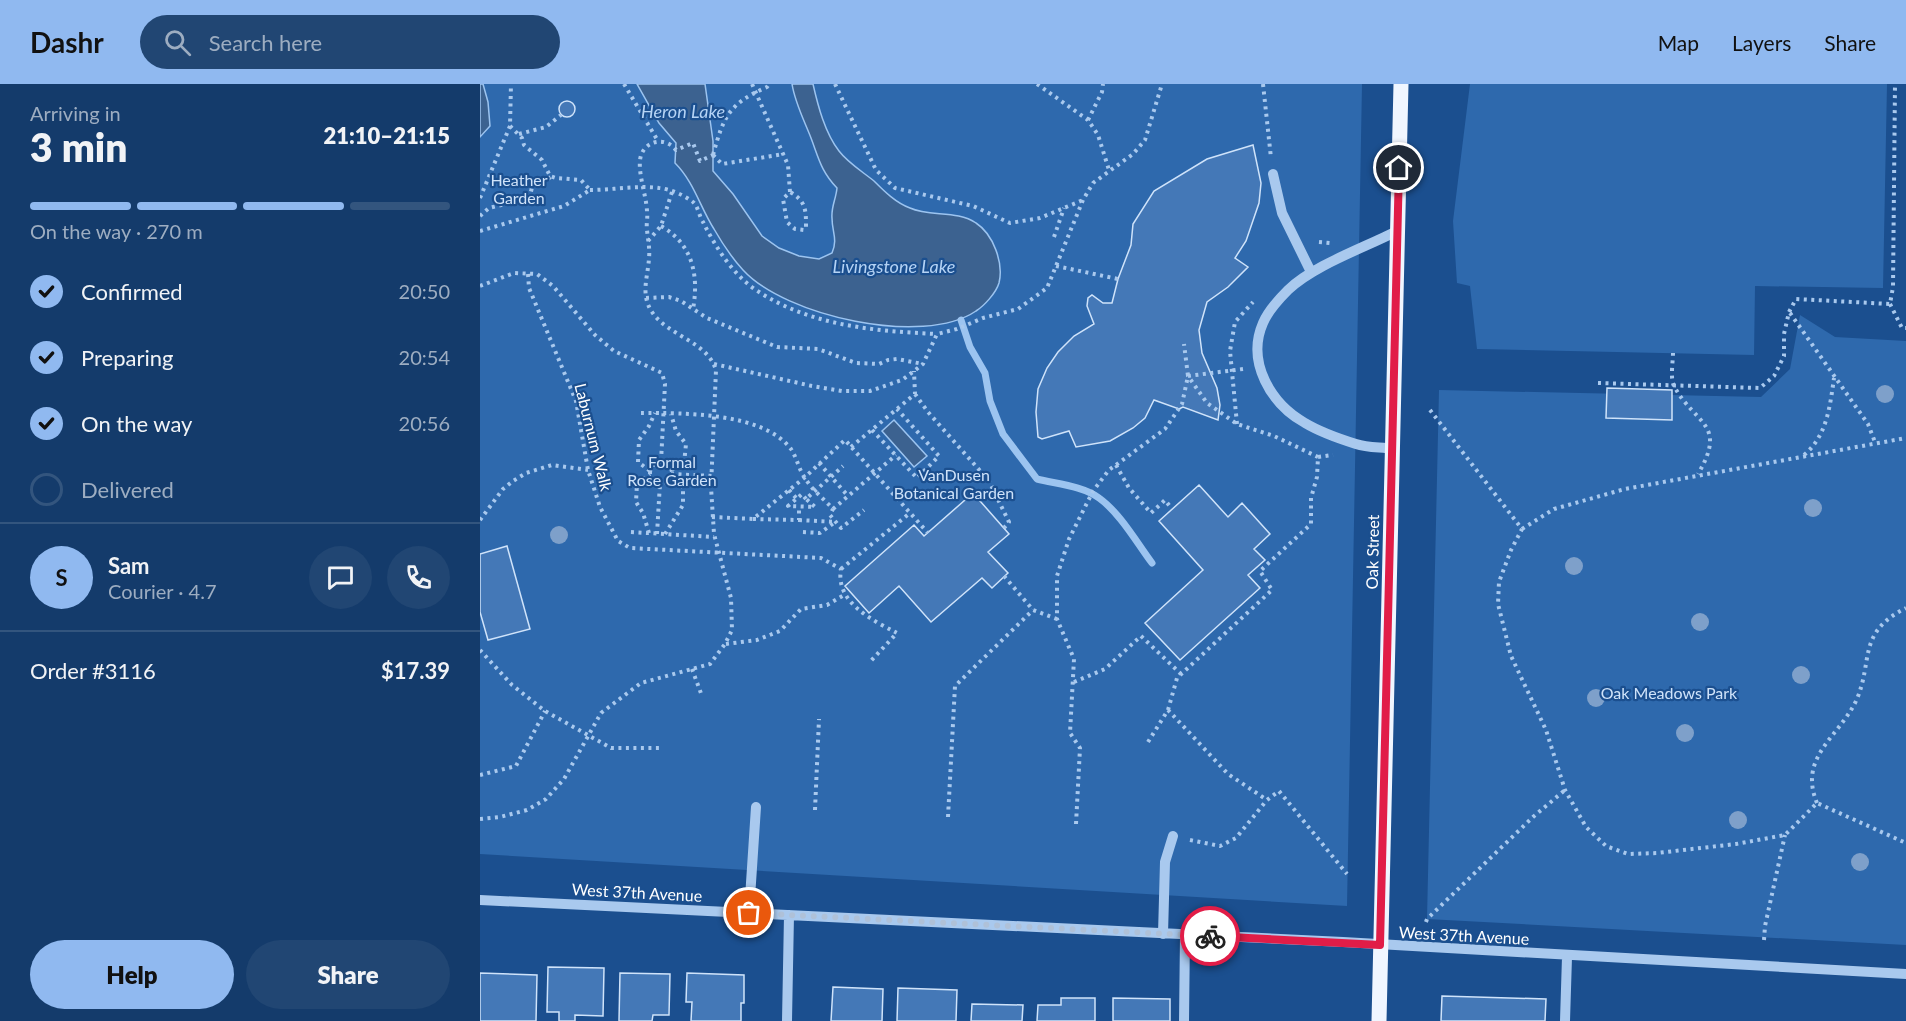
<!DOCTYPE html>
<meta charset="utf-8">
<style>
:root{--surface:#143b6b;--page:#214673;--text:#f1f3f6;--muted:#9dadc1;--line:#33557e;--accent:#90b9f0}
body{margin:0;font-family:Lato,sans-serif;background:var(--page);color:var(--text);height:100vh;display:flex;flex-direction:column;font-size:22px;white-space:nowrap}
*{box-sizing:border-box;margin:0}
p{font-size:20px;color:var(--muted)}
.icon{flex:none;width:33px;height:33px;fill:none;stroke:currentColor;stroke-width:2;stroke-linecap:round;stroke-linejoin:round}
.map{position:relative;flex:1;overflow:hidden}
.panel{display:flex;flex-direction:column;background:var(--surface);width:480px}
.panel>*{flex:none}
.pin{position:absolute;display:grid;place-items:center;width:51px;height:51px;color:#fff;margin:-26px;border:3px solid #fff;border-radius:50%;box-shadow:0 2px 6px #0007}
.courier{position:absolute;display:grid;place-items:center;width:60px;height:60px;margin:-30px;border:4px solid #e11d48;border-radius:50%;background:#fff;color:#222;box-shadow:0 2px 8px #0007}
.headline em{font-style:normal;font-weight:800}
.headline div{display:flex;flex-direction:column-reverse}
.headline{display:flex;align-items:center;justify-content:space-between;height:102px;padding:0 30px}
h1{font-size:39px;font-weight:800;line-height:45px}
.bar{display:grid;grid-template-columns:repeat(4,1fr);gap:9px 6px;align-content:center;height:72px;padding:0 30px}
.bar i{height:8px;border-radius:4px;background:var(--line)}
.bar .selected{background:var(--accent)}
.bar p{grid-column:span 4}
.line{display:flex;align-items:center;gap:15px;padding:0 30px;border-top:2px solid var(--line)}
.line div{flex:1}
.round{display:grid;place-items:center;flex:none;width:63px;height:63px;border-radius:32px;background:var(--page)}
ol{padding:0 30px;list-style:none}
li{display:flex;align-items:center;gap:18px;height:66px}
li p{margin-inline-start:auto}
li .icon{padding:6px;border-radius:50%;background:var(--accent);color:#111;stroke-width:4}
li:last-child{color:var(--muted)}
li i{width:33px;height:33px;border:3px solid var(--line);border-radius:50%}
.action{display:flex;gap:12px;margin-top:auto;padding:12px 30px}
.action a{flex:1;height:69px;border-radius:36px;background:var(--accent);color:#111;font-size:24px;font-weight:800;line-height:69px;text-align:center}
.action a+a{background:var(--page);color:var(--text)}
header{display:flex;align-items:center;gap:36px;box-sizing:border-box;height:84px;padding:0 30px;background:var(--accent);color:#111}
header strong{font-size:28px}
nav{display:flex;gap:33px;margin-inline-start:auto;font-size:21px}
.search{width:420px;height:54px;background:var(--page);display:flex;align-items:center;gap:15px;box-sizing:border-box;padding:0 21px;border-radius:33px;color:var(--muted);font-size:22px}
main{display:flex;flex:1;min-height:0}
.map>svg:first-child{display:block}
</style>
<header>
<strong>Dashr</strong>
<div class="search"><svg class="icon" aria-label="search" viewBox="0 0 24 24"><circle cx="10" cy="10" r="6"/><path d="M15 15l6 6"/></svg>Search here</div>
<nav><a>Map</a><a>Layers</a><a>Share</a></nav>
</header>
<main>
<section class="panel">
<div class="headline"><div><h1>3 min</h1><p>Arriving in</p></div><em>21:10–21:15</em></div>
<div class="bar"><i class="selected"></i><i class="selected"></i><i class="selected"></i><i></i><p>On the way · 270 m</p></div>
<ol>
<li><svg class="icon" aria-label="check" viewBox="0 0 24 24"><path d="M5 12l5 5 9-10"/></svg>Confirmed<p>20:50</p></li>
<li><svg class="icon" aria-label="check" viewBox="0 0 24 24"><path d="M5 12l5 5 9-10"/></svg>Preparing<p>20:54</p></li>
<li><svg class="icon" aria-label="check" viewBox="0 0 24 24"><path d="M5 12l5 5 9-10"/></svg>On the way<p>20:56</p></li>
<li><i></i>Delivered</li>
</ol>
<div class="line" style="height:108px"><b class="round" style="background:var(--accent);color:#111">S</b><div><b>Sam</b><p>Courier · 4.7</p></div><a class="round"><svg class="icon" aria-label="chat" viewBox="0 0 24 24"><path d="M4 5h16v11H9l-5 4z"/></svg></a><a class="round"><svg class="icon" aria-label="phone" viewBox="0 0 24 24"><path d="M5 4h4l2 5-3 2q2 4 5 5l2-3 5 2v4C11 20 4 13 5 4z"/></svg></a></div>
<div class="line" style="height:78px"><div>Order #3116</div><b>$17.39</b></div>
<div class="action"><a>Help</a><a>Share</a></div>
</section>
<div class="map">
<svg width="1426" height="937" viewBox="0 0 1426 937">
<rect width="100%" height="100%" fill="#1b4f8f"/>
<path fill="#2e69ad" d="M 0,0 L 882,0 L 867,822 L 0,770 Z
M 990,0 L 1407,0 L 1403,204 L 1275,202 L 1274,271 L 997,265 L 990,202 L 977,199 L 973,137 Z
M 1320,231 L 1355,253 L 1426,257 L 1426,861 L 947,835 L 959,306 L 1281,313 L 1310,285 Z"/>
<path fill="#3c6290" stroke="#9cc4f0" stroke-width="1.5" d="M 0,0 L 3,0 L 8,18 L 10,42 L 0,53 Z
M 157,0 L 225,0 L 233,57 L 233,87 L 253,110 L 282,152 L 299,164 L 319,172 L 339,175 L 352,169 C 358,155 352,148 352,134 C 351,123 356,115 357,104 C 341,87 339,75 331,54 C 324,36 315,19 312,0 L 333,0 C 338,22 345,49 359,67 C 368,79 383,88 394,97 C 404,107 416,119 430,124 C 450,133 477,126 496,139 C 513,150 524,179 519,199 C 516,209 504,222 496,227 C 443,263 305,232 263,186 C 252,174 242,159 234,145 C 220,123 214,98 195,79 L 196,59 L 179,39 Z
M 414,336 L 447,372 L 434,383 L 402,347 Z"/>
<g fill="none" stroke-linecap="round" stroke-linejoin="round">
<path stroke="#9cc4f0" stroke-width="7" d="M 481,236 L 490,263 L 505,289 L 510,317 L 523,350 L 557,395 C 577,400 603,402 619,414 C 640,429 657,459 672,479"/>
</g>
<path fill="#4478b7" stroke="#cfe3fa" stroke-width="1.5" d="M79 25a8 8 0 1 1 16 0a8 8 0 1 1-16 0Z
M 773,61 L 781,99 L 779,119 L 766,157 L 755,174 L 768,183 L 748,203 L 727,218 L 719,246 L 722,269 L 737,304 L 740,321 L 738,336 L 703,323 L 699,325 L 674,316 L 665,334 L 653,344 L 630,357 L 596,363 L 589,347 L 562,355 L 558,353 L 556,328 L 558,305 L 567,284 L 578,268 L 594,252 L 614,240 L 607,222 L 608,214 L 612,211 L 623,219 L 632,219 L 638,195 L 651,161 L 653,140 L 674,107 L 727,75 Z
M 1127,304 L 1192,306 L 1192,336 L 1126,334 Z
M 719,401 L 748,433 L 762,419 L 790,450 L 774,465 L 785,476 L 768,491 L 780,504 L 700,576 L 665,539 L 723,486 L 679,437 Z
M 493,409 L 529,450 L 508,468 L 528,489 L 512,504 L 502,494 L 451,538 L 419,502 L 389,529 L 365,502 L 434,441 L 444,452 Z
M 27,462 L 50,545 L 8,556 L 0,528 L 0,470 Z
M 68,883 L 124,884 L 123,932 L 95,931 L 95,937 L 79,937 L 79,928 L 67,928 Z
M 0,889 L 57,891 L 56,937 L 0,937 Z
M 140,889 L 190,890 L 189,931 L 173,931 L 172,937 L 139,937 Z
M 207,889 L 264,891 L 264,919 L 261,919 L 261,937 L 211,937 L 212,918 L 206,918 Z
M 353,903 L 403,905 L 402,937 L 351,937 Z
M 418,904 L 477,906 L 476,937 L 417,937 Z
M 962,912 L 1066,915 L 1065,937 L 961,937 Z
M 581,914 L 615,914 L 615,937 L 557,937 L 558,921 L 581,921 Z
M 633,914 L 690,915 L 690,937 L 633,937 Z
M 492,920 L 543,921 L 542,937 L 491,937 Z"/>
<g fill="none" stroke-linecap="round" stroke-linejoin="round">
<path stroke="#a9c9ee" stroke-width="4" stroke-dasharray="3 4.5" stroke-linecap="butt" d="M 144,0 L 178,57
M 272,0 L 308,81 L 310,108 L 303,115 L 307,138 L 315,145 L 324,146 L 326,143 C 326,126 326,117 310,108
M 355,0 L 396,86 L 415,104 L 493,122 L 530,139 L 560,134 L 603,116
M 557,0 L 608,36 L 618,51 L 629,86
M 783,0 L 791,74
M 608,36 L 622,8 L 623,0
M 30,42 L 42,54 L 44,61 L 62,76 L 70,92 L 76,94 L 101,96 L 110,106
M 39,50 L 66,43 L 81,31
M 233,71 C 244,31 249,20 287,3 L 289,0
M 233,71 L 242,80 L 304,70
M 110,106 C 133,106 157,101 179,104 C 190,105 204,111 213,118 C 218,122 219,132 223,138 C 235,162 253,191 276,206 C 330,242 394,247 457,250
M 0,114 L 30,42 L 31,0
M 0,132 L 9,124 L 47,115 L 50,112 L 52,103 L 71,93
M 181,142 C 213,160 219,192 213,225
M 0,147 L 84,122 L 110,106
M 574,153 L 584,124
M 168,157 L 181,142 L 192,108
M 839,158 L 850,159
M 576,182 L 638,195
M 48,190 L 49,204 L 96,317 L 108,386 L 120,423 L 138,457 L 150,464 L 341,474 L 361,485 C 355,518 392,536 417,549 L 389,579
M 0,202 L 34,189 L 57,190 L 73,202 L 115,251 L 134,267 L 182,289 L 185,300 L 181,378
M 166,214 L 189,213 L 201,217 L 227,234 L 297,263 L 338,265 L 376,279 L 399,280 L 408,276 L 417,275 L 443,280
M 1410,220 L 1422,244 L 1426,244
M 1310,229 L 1388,340 L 1395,358
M 1193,269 C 1193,278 1190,294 1194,302 C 1215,341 1248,339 1218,390
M 234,280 L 332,302 L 362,307 L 390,307 L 422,296 L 434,287 L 443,280 L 457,250 L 477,245 L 503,234 L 538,225 L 567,204 L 603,116 L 613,99 L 653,70 L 665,56 L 682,0
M 763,285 L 708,292 L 727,319 L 757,340 L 794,352 L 838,373
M 1118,299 L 1280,304 L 1294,292 L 1304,272 L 1304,250 L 1309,228 L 1316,215 L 1410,220 L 1413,203 L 1415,0
M 435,310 L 448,328 L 509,397 L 529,438 L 524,444
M 950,326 L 1042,445 L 1031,466 L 1019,498 L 1018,520 L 1031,572 L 1066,646 L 1085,706 L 1106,743 L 1126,762 L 1148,770 L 1177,769 L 1256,760 L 1305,751 L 1337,719 L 1426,759
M 161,329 C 203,329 283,328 311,365 C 317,374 319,386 325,394 C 332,406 344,415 353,425 L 350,431 L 361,444 L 384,426
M 757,340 L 750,267 L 755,238 L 773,218
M 392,346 L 437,394 L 459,372 L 417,325
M 371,363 L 435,310 L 434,287
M 1324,371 C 1347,352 1350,322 1354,294
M170 389a11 11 0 1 1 22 0a11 11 0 1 1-22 0Z
M 339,379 L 368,412
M 636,381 L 649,404 L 671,429 L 685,416 L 692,425
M 191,386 L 204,380 L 206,360 L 196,347 L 191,330
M 170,387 L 158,378 L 159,356 L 169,342 L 175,329
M 191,390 L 232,392
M 309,406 L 317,415
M 326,415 L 322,410 L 308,422 L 335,423 L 326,415 L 363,382
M 353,425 L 416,371
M 232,433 L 273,435 L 324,394 L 365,356 L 448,449
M 273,435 L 319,436 L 319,423
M 0,436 L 23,405 L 33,397 L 46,389 L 72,381 L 108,386
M 319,436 L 356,438
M 1042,445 L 1074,425 L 1145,405 L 1426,354
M 151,448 L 234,453
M 323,448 L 340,449 L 355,438
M 169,449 L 163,429 L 156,418 L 157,399 L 170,390
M 177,450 L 180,399
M 185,450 L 203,421 L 203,403 L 190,394
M 361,485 L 430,429
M 524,492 L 553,526 L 577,535
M 246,560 L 277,556 L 300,547 L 321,525 L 347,521 L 364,511
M 0,566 L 32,601 L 65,627 L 131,664 L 183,664
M 212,585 L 222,612
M 594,598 L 625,585 L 661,552 L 701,590
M 688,626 L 697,594 L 792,506 L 780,487 L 831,440 L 831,414 L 837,393 L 838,373 L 853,371
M 668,658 L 688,626 L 748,690 L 787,716 L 799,707 L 867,790
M 0,691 L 36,682 L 65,627
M 1337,719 C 1318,673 1358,654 1376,617 C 1394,577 1376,549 1426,524
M 335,726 L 339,635
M 468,733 L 475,602 L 553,526
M 0,735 L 20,733 L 47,726 L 66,715 L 84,695 L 121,629 L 161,599 L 230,580 L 245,560 L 252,546 L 251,514 L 234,450 L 231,403 L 236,286 C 227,257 188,252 172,228 C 160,210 168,193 169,174 C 170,165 168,156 167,146 C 166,140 168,134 167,128 C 167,112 155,83 162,69 C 169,55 187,54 196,66 L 213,59 L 220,77 L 233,71
M 596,740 L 600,664 L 590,649 L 594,575 L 577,535 L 577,492 L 589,455 L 613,407 L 629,386 L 685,345 L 702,320 L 708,292 L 704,260
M 710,756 L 740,762 L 756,754 L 787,716
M 946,838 L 947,835 L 1053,733 L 1085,706
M 1284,856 L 1285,842 L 1305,751"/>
<path stroke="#a9c9ee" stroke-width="10" d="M 793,90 L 802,129 L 831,188
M 913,365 C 901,363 888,364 876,360 C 860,355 840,348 825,339 C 791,320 766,278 783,239 C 788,227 799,215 808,206 C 834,181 884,164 917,147
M 0,816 L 863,858 L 1426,890
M 269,829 L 276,723
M 683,850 L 685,778 L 693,752
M 307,937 L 309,831
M 704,937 L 705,851
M 1085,937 L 1087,873"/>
<path stroke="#f0f6ff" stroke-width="15" d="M 899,937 L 921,0"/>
</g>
<g fill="#7ea0ca">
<circle cx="1405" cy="310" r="9"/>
<circle cx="1333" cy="424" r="9"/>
<circle cx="79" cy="451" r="9"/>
<circle cx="1094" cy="482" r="9"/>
<circle cx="1220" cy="538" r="9"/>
<circle cx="1321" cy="591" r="9"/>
<circle cx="1116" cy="614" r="9"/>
<circle cx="1205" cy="649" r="9"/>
<circle cx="1258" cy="736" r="9"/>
<circle cx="1380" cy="778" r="9"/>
</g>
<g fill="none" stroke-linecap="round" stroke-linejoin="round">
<path stroke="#afc1d8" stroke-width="6" stroke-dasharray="0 10.8" d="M 269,829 L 730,852"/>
<path stroke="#e11d48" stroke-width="8" d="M 730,852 L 900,861 L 919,84"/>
</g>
<g text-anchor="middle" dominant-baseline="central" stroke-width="4.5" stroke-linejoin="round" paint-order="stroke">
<g font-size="16" fill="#cfe3fa" stroke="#1b4f8f">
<text x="39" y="95">Heather<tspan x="39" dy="18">Garden</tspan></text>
<text x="192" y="377">Formal<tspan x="192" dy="18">Rose Garden</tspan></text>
<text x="474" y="390">VanDusen<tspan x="474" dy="18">Botanical Garden</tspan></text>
<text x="1189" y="608">Oak Meadows Park</text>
</g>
<g font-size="16" fill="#fff" stroke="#1b4f8f">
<text transform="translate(114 353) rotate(76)">Laburnum Walk</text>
<text transform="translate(892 468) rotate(-89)">Oak Street</text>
<text transform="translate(157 808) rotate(3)">West 37th Avenue</text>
<text transform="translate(984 851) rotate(3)">West 37th Avenue</text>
</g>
<g font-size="18" font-style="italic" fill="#b5d3f5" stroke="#1b4f8f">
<text x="203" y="27">Heron Lake</text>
<text x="414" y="182">Livingstone Lake</text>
</g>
</g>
</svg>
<div class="pin" style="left:269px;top:829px;background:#ea580c"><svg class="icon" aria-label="bag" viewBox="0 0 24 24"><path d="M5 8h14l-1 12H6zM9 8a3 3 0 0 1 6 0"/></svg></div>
<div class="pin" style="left:919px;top:84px;background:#1f2937"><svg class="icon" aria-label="home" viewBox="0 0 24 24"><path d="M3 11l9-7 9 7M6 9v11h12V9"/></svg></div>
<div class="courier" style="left:730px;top:852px"><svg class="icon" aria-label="bike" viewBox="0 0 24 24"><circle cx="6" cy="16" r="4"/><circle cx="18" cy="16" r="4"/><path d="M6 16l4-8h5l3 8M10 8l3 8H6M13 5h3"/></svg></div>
</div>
</main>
